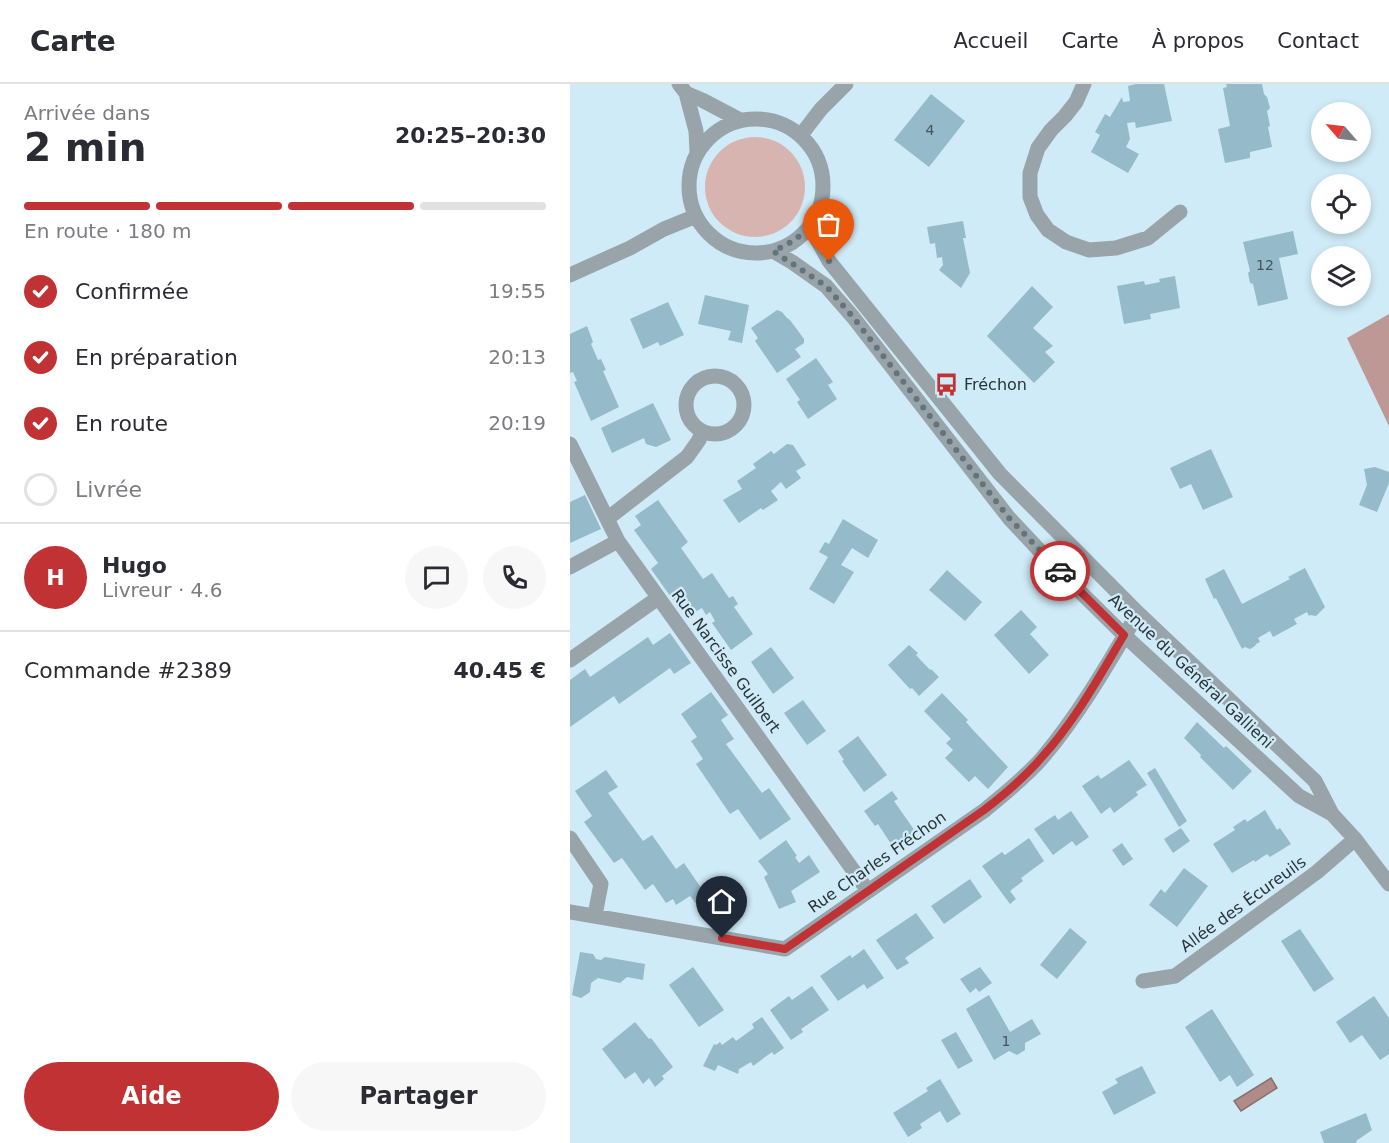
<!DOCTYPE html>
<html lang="fr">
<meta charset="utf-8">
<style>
:root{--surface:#fff;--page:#f7f7f7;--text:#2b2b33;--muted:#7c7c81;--line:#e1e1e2;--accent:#c13235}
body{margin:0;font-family:"DejaVu Sans",sans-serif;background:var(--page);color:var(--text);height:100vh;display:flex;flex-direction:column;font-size:22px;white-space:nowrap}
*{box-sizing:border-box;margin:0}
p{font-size:20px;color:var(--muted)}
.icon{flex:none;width:33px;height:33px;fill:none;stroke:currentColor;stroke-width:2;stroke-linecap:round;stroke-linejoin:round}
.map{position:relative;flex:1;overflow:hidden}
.details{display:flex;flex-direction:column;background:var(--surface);width:570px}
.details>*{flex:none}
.needle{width:39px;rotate:298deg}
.buttons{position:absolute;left:741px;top:18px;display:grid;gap:12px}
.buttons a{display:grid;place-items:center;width:60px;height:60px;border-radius:50%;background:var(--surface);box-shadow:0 3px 9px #0003;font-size:30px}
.pin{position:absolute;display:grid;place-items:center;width:51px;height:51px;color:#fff;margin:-62px -26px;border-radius:50% 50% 50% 0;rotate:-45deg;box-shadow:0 0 6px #0007}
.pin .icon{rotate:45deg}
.courier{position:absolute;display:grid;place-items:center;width:60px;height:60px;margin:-30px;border:4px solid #c13235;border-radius:50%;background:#fff;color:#222;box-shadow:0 2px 8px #0007}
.overview em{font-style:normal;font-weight:700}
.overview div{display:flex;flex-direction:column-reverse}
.overview{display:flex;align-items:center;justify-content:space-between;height:102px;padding:0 24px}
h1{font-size:39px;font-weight:700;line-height:45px}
.bar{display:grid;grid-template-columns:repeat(4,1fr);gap:9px 6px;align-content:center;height:72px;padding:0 24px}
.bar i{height:8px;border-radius:4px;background:var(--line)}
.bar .on{background:var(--accent)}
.bar p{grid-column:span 4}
.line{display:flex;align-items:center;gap:15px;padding:0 24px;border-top:2px solid var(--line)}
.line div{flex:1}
.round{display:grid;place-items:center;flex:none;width:63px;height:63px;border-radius:32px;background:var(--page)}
ol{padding:0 24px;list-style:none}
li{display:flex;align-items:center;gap:18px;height:66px}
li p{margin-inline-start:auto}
li .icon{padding:6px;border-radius:50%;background:var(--accent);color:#fff;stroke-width:4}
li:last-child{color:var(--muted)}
li i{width:33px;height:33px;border:3px solid var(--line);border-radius:50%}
.cta{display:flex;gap:12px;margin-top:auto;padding:12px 24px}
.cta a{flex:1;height:69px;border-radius:36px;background:var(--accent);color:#fff;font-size:24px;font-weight:700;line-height:69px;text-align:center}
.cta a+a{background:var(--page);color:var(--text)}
header{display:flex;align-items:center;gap:36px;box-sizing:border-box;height:84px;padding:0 30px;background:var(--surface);border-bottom:2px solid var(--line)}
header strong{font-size:28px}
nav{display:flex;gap:33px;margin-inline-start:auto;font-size:21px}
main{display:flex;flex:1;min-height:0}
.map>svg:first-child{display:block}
</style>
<header>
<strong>Carte</strong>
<nav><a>Accueil</a><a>Carte</a><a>À propos</a><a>Contact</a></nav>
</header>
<main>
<section class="details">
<div class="overview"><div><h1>2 min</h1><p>Arrivée dans</p></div><em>20:25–20:30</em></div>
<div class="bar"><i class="on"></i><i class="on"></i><i class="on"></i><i></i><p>En route · 180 m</p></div>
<ol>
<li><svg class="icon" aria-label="check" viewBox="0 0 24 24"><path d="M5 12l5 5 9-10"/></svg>Confirmée<p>19:55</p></li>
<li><svg class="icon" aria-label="check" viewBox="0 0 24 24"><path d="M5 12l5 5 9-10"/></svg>En préparation<p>20:13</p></li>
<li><svg class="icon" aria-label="check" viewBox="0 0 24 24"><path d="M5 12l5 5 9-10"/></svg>En route<p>20:19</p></li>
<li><i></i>Livrée</li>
</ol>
<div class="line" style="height:108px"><b class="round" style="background:var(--accent);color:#fff">H</b><div><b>Hugo</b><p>Livreur · 4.6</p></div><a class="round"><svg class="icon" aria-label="chat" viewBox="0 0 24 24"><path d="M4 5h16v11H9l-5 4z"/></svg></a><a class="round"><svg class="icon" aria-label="phone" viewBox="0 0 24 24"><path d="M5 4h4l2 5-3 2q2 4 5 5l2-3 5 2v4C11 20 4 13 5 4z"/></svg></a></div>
<div class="line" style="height:78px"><div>Commande #2389</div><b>40.45 €</b></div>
<div class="cta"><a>Aide</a><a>Partager</a></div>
</section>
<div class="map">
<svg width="819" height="1059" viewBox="0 0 819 1059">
<rect width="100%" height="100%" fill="#cfebf7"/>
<path fill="#d8b4b1" d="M135 103a50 50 0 1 1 100 0a50 50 0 1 1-100 0Z"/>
<path fill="#be9895" d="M 819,230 L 819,342 L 777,254 Z"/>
<path fill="#b08b88" stroke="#887170" stroke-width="1.5" d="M 701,994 L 707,1004 L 671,1027 L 664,1017 Z"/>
<path fill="#95bac9" d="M 566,0 L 594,0 L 602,37 L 566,44 L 565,38 L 557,39 L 560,55 L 556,63 L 569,70 L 558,89 L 521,68 L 530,51 L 525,48 L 535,30 L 540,33 L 552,13 L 553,18 L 560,17 L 558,2 Z
M 656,0 L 692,0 L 694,10 L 697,13 L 700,24 L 697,27 L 700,42 L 698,43 L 702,63 L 680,68 L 680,74 L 655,79 L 648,45 L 660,42 L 653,4 L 657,3 Z
M 361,10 L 395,37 L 359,83 L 324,56 Z
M 393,137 L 396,154 L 393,154 L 400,189 L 391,204 L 369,186 L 373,181 L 372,173 L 367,174 L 365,159 L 360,160 L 357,143 Z
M 723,147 L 728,170 L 709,174 L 718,215 L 688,222 L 683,200 L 680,199 L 678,189 L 680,187 L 673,158 Z
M 605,192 L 610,224 L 580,230 L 581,235 L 554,240 L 547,202 L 574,197 L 575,201 L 590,198 L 589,195 Z
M 462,202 L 483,223 L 463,244 L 483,262 L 475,268 L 485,278 L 464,299 L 417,252 Z
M 135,211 L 179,221 L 172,259 L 158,256 L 161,247 L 128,240 Z
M 98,218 L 114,251 L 90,262 L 88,258 L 73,265 L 60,235 Z
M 207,226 L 212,228 L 217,234 L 220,236 L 234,255 L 234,259 L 225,265 L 231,273 L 207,289 L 185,257 L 188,254 L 181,244 Z
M 17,242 L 23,258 L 21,260 L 28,276 L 31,275 L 36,286 L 33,287 L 49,323 L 21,337 L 4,298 L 7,297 L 3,288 L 0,289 L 0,250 Z
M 246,274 L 263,298 L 258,301 L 267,315 L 238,335 L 227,318 L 230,316 L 216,295 Z
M 83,319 L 101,356 L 86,363 L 76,360 L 74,354 L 42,369 L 31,344 Z
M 217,360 L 223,361 L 236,381 L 226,387 L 231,394 L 216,405 L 211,398 L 201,407 L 208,416 L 193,426 L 191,424 L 169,439 L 153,416 L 172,405 L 167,397 L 186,384 L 183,380 L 201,367 L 204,370 Z
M 641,365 L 663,413 L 633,426 L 621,400 L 610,405 L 600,384 Z
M 805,383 L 819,388 L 819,399 L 807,428 L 789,421 L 797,401 L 794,385 Z
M 15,411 L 31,445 L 0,459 L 0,418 Z
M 88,416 L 118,458 L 111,464 L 133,495 L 142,489 L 159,514 L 163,512 L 168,520 L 164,523 L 183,550 L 161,566 L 142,539 L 145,537 L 140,528 L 136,531 L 132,524 L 123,529 L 111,511 L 103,516 L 81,485 L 88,479 L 64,446 L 71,441 L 65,432 Z
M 273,435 L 308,456 L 298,474 L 282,464 L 271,481 L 284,488 L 264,520 L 239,505 L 258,473 L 249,468 L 255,458 L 259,460 Z
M 735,484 L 755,523 L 746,532 L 740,531 L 739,532 L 737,528 L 724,535 L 727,540 L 703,553 L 700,547 L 688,554 L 690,558 L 686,560 L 685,562 L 680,565 L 675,563 L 672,565 L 646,514 L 644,515 L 635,495 L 654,485 L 672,520 L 720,495 L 718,493 Z
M 377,486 L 412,518 L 395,537 L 359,506 Z
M 451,526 L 467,543 L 460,550 L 479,571 L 459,590 L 424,551 Z
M 100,549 L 121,579 L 104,590 L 100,584 L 49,620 L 44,612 L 0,643 L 0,596 L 15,585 L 20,593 L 78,553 L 83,561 Z
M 339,561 L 348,569 L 346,571 L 360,586 L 361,585 L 369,593 L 349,612 L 342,604 L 340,605 L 318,581 Z
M 201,563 L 224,594 L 203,610 L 181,578 Z
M 141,608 L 158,631 L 151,636 L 164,655 L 156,660 L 192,709 L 199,704 L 221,735 L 190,756 L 168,725 L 160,730 L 126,680 L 133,675 L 121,657 L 127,653 L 111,630 Z
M 372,609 L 398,636 L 396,638 L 403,646 L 438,683 L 418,705 L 405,692 L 399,698 L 375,674 L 383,666 L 376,659 L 381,655 L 354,627 Z
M 233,616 L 256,647 L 237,661 L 214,629 Z
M 627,638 L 654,664 L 656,662 L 682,687 L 663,706 L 630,673 L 631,671 L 614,654 Z
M 288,652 L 317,691 L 294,708 L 272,677 L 274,676 L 268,667 Z
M 559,676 L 577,701 L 566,708 L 568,711 L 544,729 L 540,723 L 531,730 L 512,702 L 528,691 L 531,695 Z
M 585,684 L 617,737 L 609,743 L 577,689 Z
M 36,686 L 48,703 L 38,709 L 73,757 L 82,751 L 106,785 L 114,779 L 138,814 L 128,822 L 120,812 L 106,821 L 103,815 L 96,819 L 83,800 L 75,806 L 52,774 L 44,779 L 14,738 L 22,732 L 5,707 Z
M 322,707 L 328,715 L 324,717 L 345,747 L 323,763 L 308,740 L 305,742 L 294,727 Z
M 695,726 L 707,746 L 710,744 L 721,760 L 700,773 L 697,770 L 685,778 L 684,776 L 662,789 L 643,760 L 665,746 L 663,743 L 675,735 L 677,738 Z
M 501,727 L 519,753 L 506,762 L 502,757 L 483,771 L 464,745 L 485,731 L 488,736 Z
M 611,744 L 620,757 L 603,769 L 594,755 Z
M 459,754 L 474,777 L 451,794 L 453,797 L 440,807 L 446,815 L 440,820 L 412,782 L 432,768 L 435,771 Z
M 216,756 L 227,772 L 225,773 L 229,779 L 239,771 L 250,788 L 221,807 L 226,818 L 209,825 L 194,793 L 198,790 L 188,777 Z
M 552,759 L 563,775 L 553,782 L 542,766 Z
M 614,784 L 638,802 L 607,843 L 579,821 L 591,805 L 595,809 Z
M 400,795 L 412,813 L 374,840 L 361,822 Z
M 346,829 L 364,854 L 335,874 L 339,879 L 327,886 L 306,856 Z
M 500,844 L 517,858 L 487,895 L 470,881 Z
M 730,845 L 764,895 L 744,908 L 711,857 Z
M 294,865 L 314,894 L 297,905 L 294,900 L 268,917 L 250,892 L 280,871 L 282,874 Z
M 10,868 L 23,870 L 26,875 L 31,876 L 35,873 L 75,880 L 73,896 L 57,893 L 50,899 L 28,894 L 21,899 L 20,908 L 11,914 L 2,911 Z
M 123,883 L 154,926 L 129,943 L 99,901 Z
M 410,883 L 422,899 L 409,908 L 406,904 L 400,909 L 390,895 Z
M 242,902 L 259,926 L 231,945 L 233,948 L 221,956 L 200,926 L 219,912 L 222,916 Z
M 419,911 L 440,948 L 462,935 L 471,950 L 455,959 L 455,966 L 447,971 L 439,967 L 424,976 L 396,925 Z
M 804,912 L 819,934 L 819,970 L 810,976 L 792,951 L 780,959 L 766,938 Z
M 642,925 L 684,991 L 667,1003 L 660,991 L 650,998 L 615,943 Z
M 192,933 L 214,964 L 204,971 L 202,968 L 183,982 L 181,978 L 169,985 L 168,990 L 148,981 L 145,987 L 133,982 L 144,960 L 146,961 L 150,958 L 152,961 L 163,953 L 166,957 L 184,944 L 182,940 Z
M 65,938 L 79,955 L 81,954 L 103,983 L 92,992 L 94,995 L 85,1003 L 79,994 L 73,1000 L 65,988 L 55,995 L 32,965 Z
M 386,948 L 403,977 L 388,985 L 371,956 Z
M 572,982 L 586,1009 L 544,1031 L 532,1008 L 548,999 L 545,995 Z
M 370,995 L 391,1030 L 377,1039 L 370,1027 L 350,1040 L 352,1044 L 338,1053 L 323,1029 L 358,1007 L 356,1004 Z
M 796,1029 L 802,1046 L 786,1057 L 787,1059 L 754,1059 L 750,1048 Z"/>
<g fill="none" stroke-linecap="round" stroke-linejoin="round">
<path stroke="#98a4a9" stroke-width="15" d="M 109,0 L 116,9 L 126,47 L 127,68
M 514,0 L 506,18 L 495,32 L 481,46 L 468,64 L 460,89 L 460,113 L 467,131 L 478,146 L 496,158 L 519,166 L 546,164 L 578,154 L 610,128
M 116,9 L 132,16 L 170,36
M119 102a67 67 0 1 1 134 0a67 67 0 1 1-134 0Z
M 231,51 L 251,25 L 276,0
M 240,143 L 259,177 L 430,390 L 568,529 L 745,697 L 762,730 L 785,755 L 819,800
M 203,167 L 222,178 L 256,202 L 283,233 L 439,434 L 486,484 L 554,551 L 729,712 L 762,730
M 0,191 L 60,164 L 94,145 L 126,132
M116 321a29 29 0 1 1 58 0a29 29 0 1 1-58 0Z
M 0,360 L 48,457 L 298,807
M 37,435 L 117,373 L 129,356 L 132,348
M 0,483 L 48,457
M 0,576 L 88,514
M 0,754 L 31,800 L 25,831
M 0,828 L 215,865 L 415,726 C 435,709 456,693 473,673 C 510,629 539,578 568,529
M 573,897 L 605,892 L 747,788 L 785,755"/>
</g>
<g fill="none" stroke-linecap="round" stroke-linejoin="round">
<path stroke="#63747b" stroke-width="6" stroke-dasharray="0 10.8" d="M 259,177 L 240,143 C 228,154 218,161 203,167 L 256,202 L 283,233 L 439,434 L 490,487"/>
<path stroke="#c13235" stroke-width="8" d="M 152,854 L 215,865 L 414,726 C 435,710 455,693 472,673 C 505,637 529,593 554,551 L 490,487"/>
</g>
<defs>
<symbol id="bus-bare" viewBox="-9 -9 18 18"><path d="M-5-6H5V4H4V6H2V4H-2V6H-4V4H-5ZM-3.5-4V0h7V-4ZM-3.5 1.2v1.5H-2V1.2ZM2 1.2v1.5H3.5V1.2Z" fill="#c13235" stroke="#cfebf7" stroke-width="2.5" paint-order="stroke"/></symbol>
</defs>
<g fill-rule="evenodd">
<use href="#bus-bare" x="360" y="284" width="33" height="33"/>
</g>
<g text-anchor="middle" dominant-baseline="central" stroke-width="4.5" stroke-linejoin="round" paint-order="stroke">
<g font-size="14" fill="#44565c">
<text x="360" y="46">4</text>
<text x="695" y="181">12</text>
<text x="436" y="957">1</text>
</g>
<g font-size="16" fill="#293438" stroke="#cfebf7" text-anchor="start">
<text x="394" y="300">Fréchon</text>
</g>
<g font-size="16" fill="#293438" stroke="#cfebf7">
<text transform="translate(156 577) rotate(54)">Rue Narcisse Guilbert</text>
<text transform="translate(621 587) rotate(43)">Avenue du Général Gallieni</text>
<text transform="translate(307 778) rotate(-35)">Rue Charles Fréchon</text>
<text transform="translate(673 820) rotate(-36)">Allée des Écureuils</text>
</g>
</g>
</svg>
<div class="buttons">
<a><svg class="needle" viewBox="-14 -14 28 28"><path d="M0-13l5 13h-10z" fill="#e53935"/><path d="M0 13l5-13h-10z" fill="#7c7c81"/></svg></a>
<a><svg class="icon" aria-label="locate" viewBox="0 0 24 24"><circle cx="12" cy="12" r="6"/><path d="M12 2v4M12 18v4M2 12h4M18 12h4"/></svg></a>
<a><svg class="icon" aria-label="layers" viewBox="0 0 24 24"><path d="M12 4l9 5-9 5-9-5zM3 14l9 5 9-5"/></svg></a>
</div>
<div class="pin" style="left:259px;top:177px;background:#ea580c"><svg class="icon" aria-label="bag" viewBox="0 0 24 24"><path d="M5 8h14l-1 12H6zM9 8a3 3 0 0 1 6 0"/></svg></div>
<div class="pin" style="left:152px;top:854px;background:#1f2937"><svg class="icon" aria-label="home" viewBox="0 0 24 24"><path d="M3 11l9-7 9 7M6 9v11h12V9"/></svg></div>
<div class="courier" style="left:490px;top:487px"><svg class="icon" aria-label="car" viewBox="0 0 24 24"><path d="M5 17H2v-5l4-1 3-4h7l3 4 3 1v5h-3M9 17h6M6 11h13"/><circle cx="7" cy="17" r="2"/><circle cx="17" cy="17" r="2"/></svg></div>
</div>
</main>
